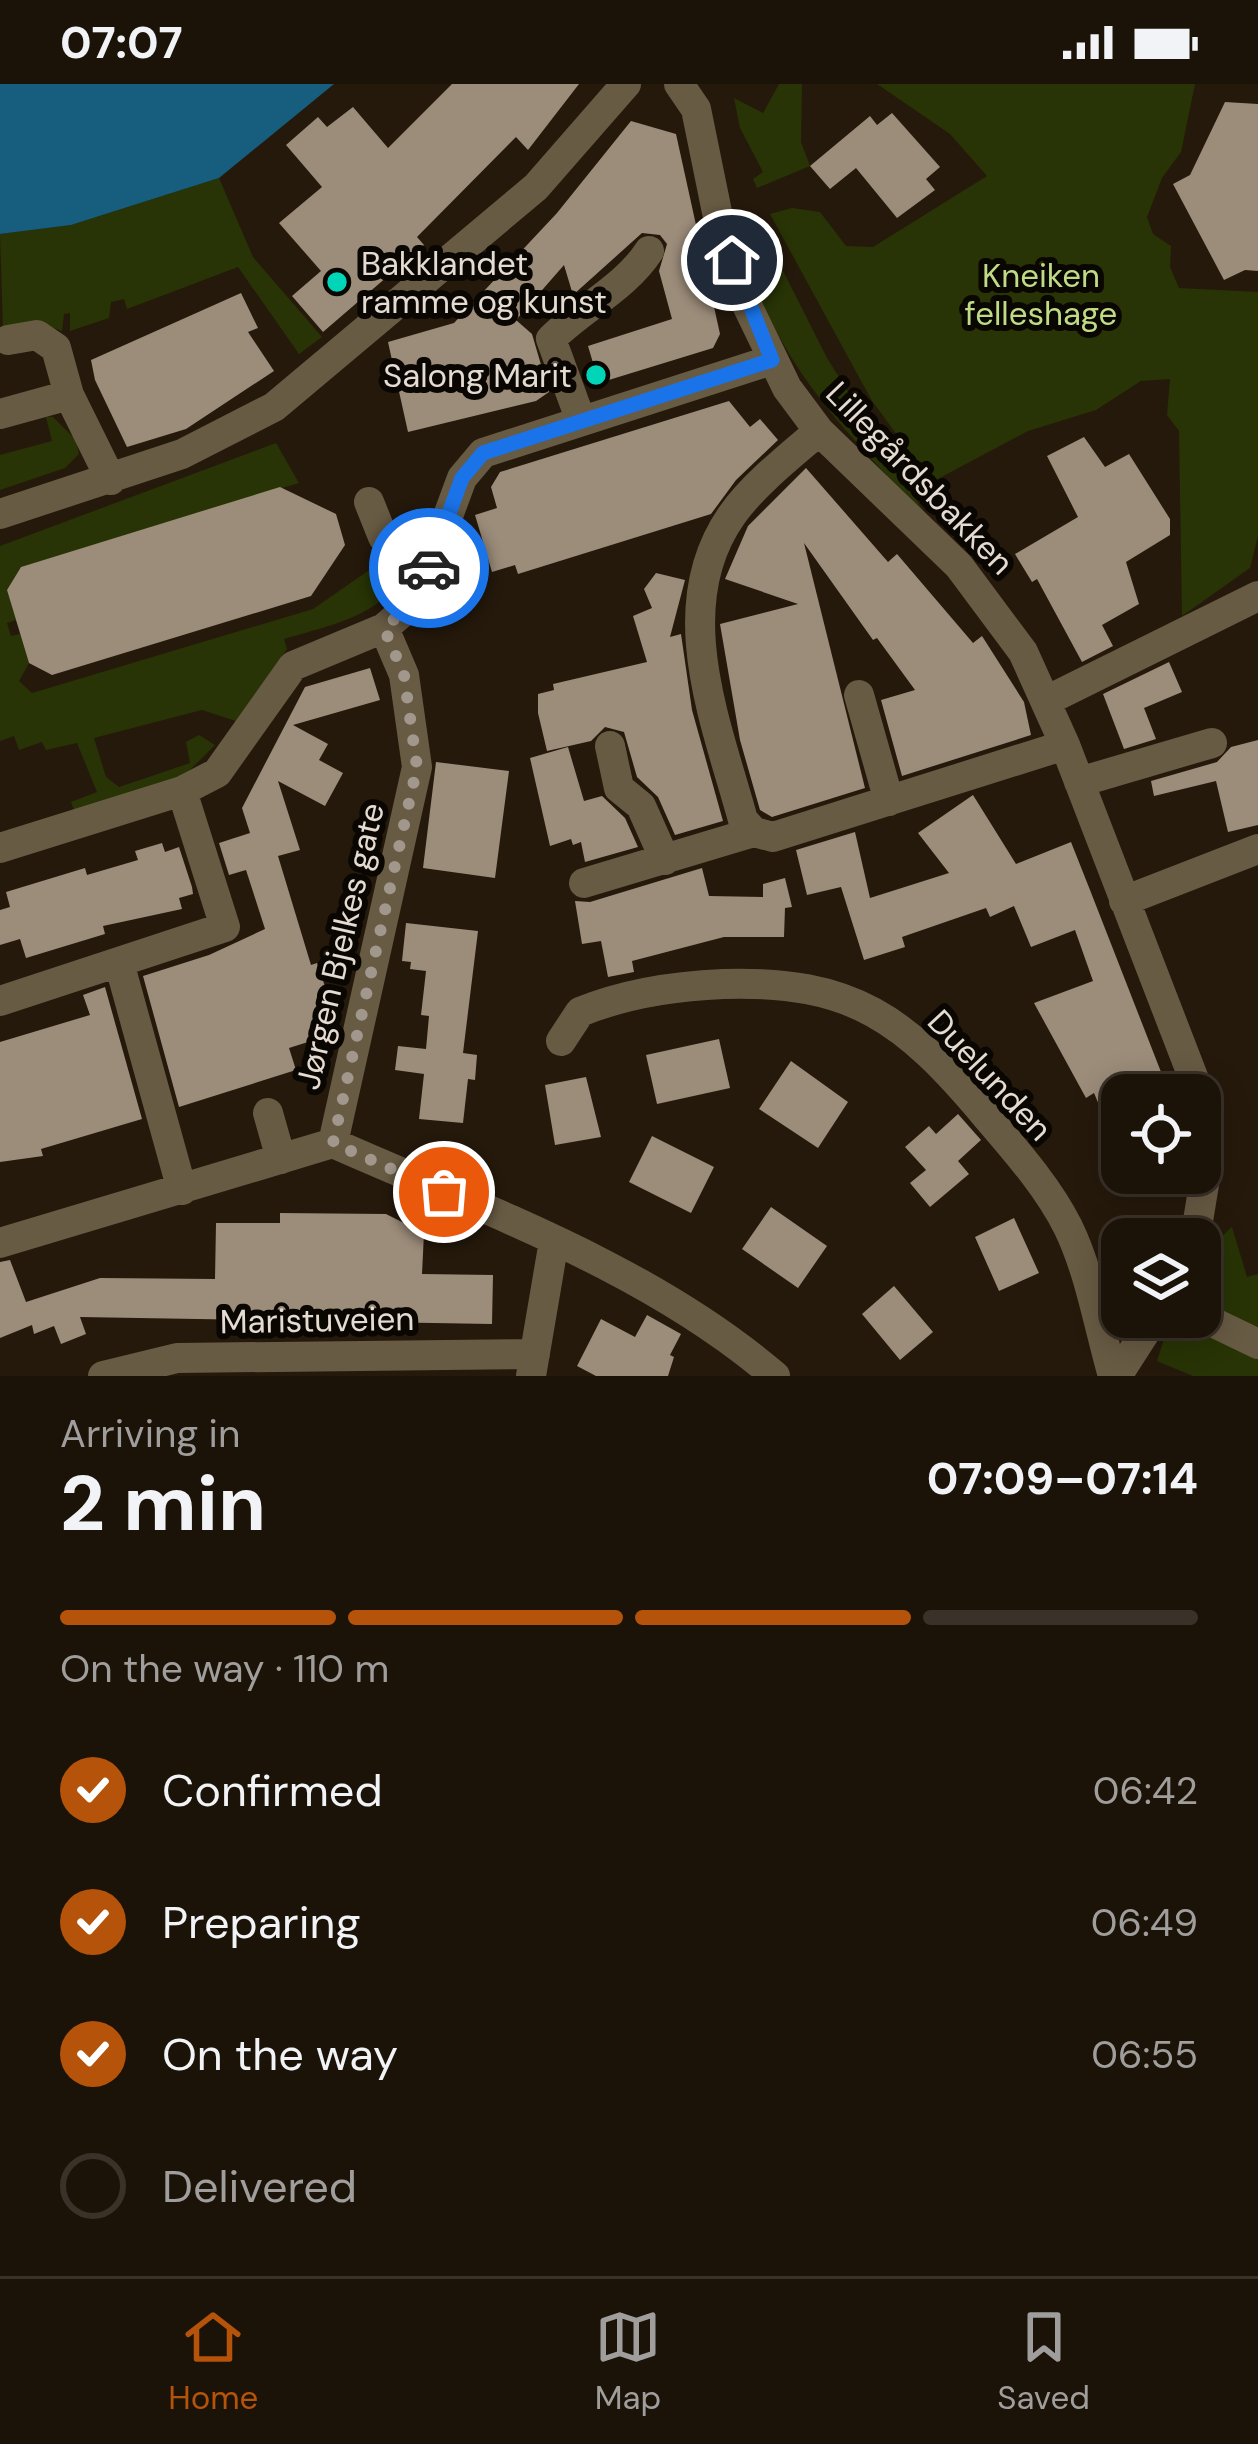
<!DOCTYPE html>
<meta charset="utf-8">
<style>
:root{--surface:#1c1308;--page:#292016;--text:#f1f3f6;--muted:#a09e9c;--line:#3a3229;--accent:#b45309}
body{margin:0;font-family:"DM Sans",sans-serif;background:var(--page);color:var(--text);height:100vh;display:flex;flex-direction:column;font-size:45px;white-space:nowrap}
*{box-sizing:border-box;margin:0}
p{font-size:39px;color:var(--muted)}
.icon{flex:none;width:66px;height:66px;fill:none;stroke:currentColor;stroke-width:2;stroke-linecap:round;stroke-linejoin:round}
.map{position:relative;height:1292px;overflow:hidden}
.panel{display:flex;flex-direction:column;background:var(--surface);flex:1}
.panel>*{flex:none}
.fabs{position:absolute;left:1101px;top:990px;display:grid;gap:24px}
.fabs a{display:grid;place-items:center;width:120px;height:120px;border-radius:24px;background:var(--surface);box-shadow:0 6px 30px #0003,0 0 0 3px var(--line);font-size:60px}
.pin{position:absolute;display:grid;place-items:center;width:102px;height:102px;color:#fff;margin:-51px;border:6px solid #fff;border-radius:50%;box-shadow:0 3px 12px #0007}
.courier{position:absolute;display:grid;place-items:center;width:120px;height:120px;margin:-60px;border:9px solid #1a73e8;border-radius:50%;background:#fff;color:#222;box-shadow:0 3px 15px #0007}
.headline em{font-style:normal;font-weight:700}
.headline div{display:flex;flex-direction:column-reverse}
.headline{display:flex;align-items:center;justify-content:space-between;height:204px;padding:0 60px}
h1{font-size:78px;font-weight:700;line-height:90px}
.bar{display:grid;grid-template-columns:repeat(4,1fr);gap:18px 12px;align-content:center;height:144px;padding:0 60px}
.bar i{height:15px;border-radius:9px;background:var(--line)}
.bar .current{background:var(--accent)}
.bar p{grid-column:span 4}
ol{padding:0 60px;list-style:none}
li{display:flex;align-items:center;gap:36px;height:132px}
li p{margin-inline-start:auto}
li .icon{padding:12px;border-radius:50%;background:var(--accent);color:#fff;stroke-width:4}
li:last-child{color:var(--muted)}
li i{width:66px;height:66px;border:6px solid var(--line);border-radius:50%}
.status{display:flex;justify-content:space-between;align-items:center;height:84px;padding:0 60px;background:var(--surface);direction:ltr}
.status svg{height:33px;fill:currentColor}
.tab-bar{display:flex;justify-content:space-around;align-items:center;height:168px;border-top:3px solid var(--line);background:var(--surface);font-size:33px;color:var(--muted)}
.tab-bar a{display:grid;justify-items:center;gap:6px}
.tab-bar .current{color:var(--accent)}
.map>svg:first-child{display:block}
</style>
<div class="status"><b>07:07</b><svg viewBox="0 0 49 12"><path d="M0 12V9h3v3zM5 12V6h3v6zM10 12V3h3v9zM15 12V0h3v12zM26 1h20v11H26zM47 4h2v5h-2z"/></svg></div>
<div class="map">
<svg width="1258" height="1292" viewBox="0 0 1258 1292">
<rect width="100%" height="100%" fill="#25190b"/>
<path fill="#283405" d="M 779,0 L 802,0 L 801,58 L 810,82 L 757,104 L 753,95 L 763,88 L 740,44 L 734,14 L 763,29 Z
M 877,0 L 1195,0 L 1181,68 L 1162,94 L 1147,133 L 1153,150 L 1171,162 L 1170,183 L 1179,204 L 1258,208 L 1258,452 L 1250,484 L 1182,532 L 1179,347 L 1167,331 L 1170,295 L 1141,297 L 1096,326 L 1028,347 L 932,398 L 872,317 L 770,130 L 792,124 L 820,128 L 846,162 L 873,163 L 987,92 L 950,50 Z
M 219,94 L 253,173 L 322,253 L 299,270 L 238,183 L 127,225 L 124,215 L 111,218 L 109,234 L 70,247 L 70,229 L 64,230 L 62,247 L 40,239 L 3,246 L 0,150 L 71,141 Z
M 748,137 L 768,157 L 827,274 L 929,436 C 836,337 770,276 736,139 Z
M 46,333 L 53,333 L 76,356 L 79,370 L 65,384 L 0,406 L 0,371 L 52,357 Z
M 276,359 L 299,399 L 21,483 L 7,506 L 16,536 L 7,539 L 11,552 L 20,550 L 29,579 L 19,597 L 32,609 L 313,525 L 388,473 L 408,474 C 393,531 334,540 284,555 L 287,565 L 236,637 L 202,626 L 94,654 L 106,693 L 119,703 L 190,679 L 186,658 L 199,651 L 215,661 L 182,694 L 75,728 L 71,718 L 97,708 L 77,659 L 46,666 L 42,658 L 19,666 L 14,652 L 0,657 L 0,462 Z
M 1232,1143 L 1247,1193 L 1258,1190 L 1258,1292 L 1193,1292 L 1157,1277 L 1163,1258 L 1184,1233 L 1200,1233 C 1200,1202 1206,1163 1232,1143 Z"/>
<path fill="#165d7e" d="M 0,0 L 334,0 L 219,94 L 71,141 L 0,150 Z"/>
<path fill="#9c8c7a" d="M 452,0 L 579,0 L 528,66 L 516,53 L 417,153 L 424,161 L 323,248 L 292,212 L 321,187 L 279,139 L 322,103 L 286,61 L 318,33 L 327,43 L 353,23 L 388,64 Z
M 1225,18 L 1258,20 L 1258,187 L 1245,186 L 1224,196 L 1173,100 L 1190,91 Z
M 892,29 L 940,83 L 926,95 L 935,106 L 897,134 L 856,84 L 830,105 L 810,82 L 870,32 L 877,41 Z
M 631,37 L 676,50 L 720,250 L 713,264 L 599,299 L 588,262 L 672,235 L 659,187 L 667,160 L 660,151 L 642,149 L 573,211 L 564,181 L 516,236 L 532,250 L 549,308 L 536,317 L 408,348 L 388,258 L 454,239 L 557,129 Z
M 241,209 L 258,244 L 248,248 L 274,287 L 186,345 L 127,363 L 95,296 L 91,276 Z
M 729,317 L 750,343 L 760,335 L 778,356 L 736,396 L 711,430 L 518,490 L 515,481 L 492,488 L 475,431 L 497,424 L 491,403 L 500,388 Z
M 1084,353 L 1105,383 L 1129,370 L 1170,435 L 1170,451 L 1126,478 L 1139,520 L 1102,541 L 1113,562 L 1082,578 L 1037,495 L 1032,498 L 1015,470 L 1078,433 L 1047,372 Z
M 806,384 L 888,478 L 897,470 L 973,559 L 982,552 L 1024,618 L 1031,651 L 902,692 L 881,616 L 915,606 L 877,554 L 873,556 L 804,459 L 865,704 L 772,733 L 760,726 L 740,656 L 720,540 L 798,520 L 725,495 L 748,442 Z
M 280,403 L 336,430 L 345,461 L 311,512 L 52,591 L 29,579 L 7,506 L 21,483 Z
M 656,489 L 685,496 L 670,553 L 681,550 L 692,626 L 723,737 L 675,751 L 658,713 L 637,693 L 624,648 L 605,643 L 591,657 L 547,667 L 538,629 L 538,610 L 554,606 L 553,600 L 647,578 L 633,532 L 652,524 L 644,505 Z
M 1169,578 L 1182,608 L 1144,624 L 1156,655 L 1124,665 L 1103,610 Z
M 370,584 L 380,616 L 293,641 L 328,660 L 319,676 L 343,689 L 325,722 L 278,697 L 300,766 L 278,772 L 311,881 L 317,879 L 332,923 L 322,933 L 327,952 L 289,964 L 296,986 L 179,1023 L 143,892 L 209,871 L 265,845 L 246,786 L 229,791 L 219,759 L 250,749 L 242,724 L 305,603 Z
M 1258,656 L 1258,741 L 1228,748 L 1216,697 L 1154,712 L 1151,697 L 1217,678 L 1231,663 Z
M 568,663 L 584,717 L 602,712 L 625,734 L 638,763 L 585,778 L 581,758 L 573,761 L 571,755 L 550,762 L 530,674 Z
M 436,678 L 509,687 L 495,794 L 423,784 Z
M 973,711 L 1016,780 L 1071,758 L 1090,806 L 1170,1011 L 1122,1011 L 1122,1075 L 1094,1009 L 1086,1014 L 1034,919 L 1093,897 L 1075,846 L 1031,863 L 1014,822 L 990,833 L 986,824 L 902,853 L 905,863 L 864,876 L 841,803 L 807,811 L 796,766 L 855,748 L 870,814 L 949,789 L 918,749 Z
M 162,759 L 165,768 L 179,763 L 192,803 L 193,810 L 179,814 L 182,825 L 103,842 L 105,850 L 26,874 L 20,855 L 0,861 L 0,826 L 10,823 L 6,808 L 85,784 L 87,791 L 138,776 L 135,767 Z
M 702,784 L 709,812 L 763,813 L 763,800 L 785,794 L 792,823 L 785,824 L 784,853 L 724,853 L 632,877 L 634,888 L 608,893 L 601,857 L 582,860 L 575,817 L 590,818 Z
M 406,839 L 478,847 L 463,969 L 477,971 L 475,996 L 468,995 L 463,1039 L 419,1035 L 424,990 L 395,986 L 398,962 L 426,965 L 429,932 L 421,931 L 426,887 L 410,885 L 411,878 L 402,877 Z
M 105,903 L 142,1035 L 41,1065 L 43,1072 L 0,1078 L 0,958 L 90,931 L 83,911 Z
M 719,955 L 730,1004 L 657,1020 L 646,971 Z
M 791,977 L 848,1018 L 818,1064 L 759,1025 Z
M 586,993 L 601,1053 L 555,1061 L 545,1001 Z
M 958,1030 L 981,1056 L 958,1077 L 969,1090 L 930,1123 L 910,1099 L 926,1086 L 905,1063 L 929,1042 L 936,1050 Z
M 652,1052 L 714,1083 L 691,1129 L 629,1098 Z
M 771,1123 L 827,1162 L 798,1204 L 742,1165 Z
M 280,1129 L 386,1130 L 424,1149 L 422,1190 L 493,1191 L 492,1240 L 80,1233 L 86,1250 L 61,1260 L 54,1242 L 34,1250 L 32,1241 L 0,1254 L 0,1178 L 10,1176 L 26,1218 L 100,1194 L 215,1195 L 216,1139 L 280,1139 Z
M 1014,1134 L 1039,1189 L 999,1207 L 975,1153 Z
M 894,1202 L 933,1248 L 900,1276 L 862,1230 Z
M 647,1231 L 681,1250 L 670,1271 L 674,1273 L 668,1292 L 596,1292 L 577,1282 L 601,1235 L 635,1253 Z"/>
<g fill="none" stroke-linecap="round" stroke-linejoin="round">
<path stroke="#685b44" stroke-width="30" d="M 679,0 L 696,25 L 718,133 L 746,219 L 787,304 L 819,347 L 959,482 L 1023,568 L 1065,661 L 1200,1011
M 8,256 L 37,251 L 56,264 L 69,311 L 111,396
M 0,330 L 69,311
M 581,337 L 551,255 C 582,224 626,203 649,167
M 819,347 C 791,371 753,401 732,431 C 667,523 717,640 743,736 L 754,748 L 773,753 L 1065,661
M 369,418 L 383,453 L 435,467
M 0,430 L 182,370 L 274,323 L 536,103 L 626,0
M 384,544 L 404,591 L 417,683 L 333,1059 C 484,1126 649,1184 775,1292
M 859,611 L 889,717
M 1046,617 L 1258,512
M 610,662 L 619,704 L 641,722 L 665,776
M 1079,698 L 1212,659
M 0,764 L 182,707 L 217,689 L 293,582 L 384,544 L 417,516 L 462,394 L 483,369 L 772,276
M 584,799 L 754,748
M 1124,817 L 1258,765
M 120,882 L 182,1106
M 0,917 L 225,843 L 182,707
M 561,957 L 580,928 C 624,910 675,902 723,900 C 853,896 905,935 987,1033 C 1016,1067 1048,1103 1068,1143 C 1090,1188 1099,1244 1113,1292
M 268,1029 L 281,1075
M 1195,1155 L 1208,1076 L 1200,1013
M 0,1159 L 333,1059
M 1200,1232 L 1258,1260
M 103,1292 L 177,1274 L 535,1270
M 531,1292 L 554,1157
M 1117,1292 L 1155,1233"/>
</g>
<g fill="none" stroke-linecap="round" stroke-linejoin="round">
<path stroke="#a1978c" stroke-width="12" stroke-dasharray="0 21.6" d="M 429,484 L 417,516 L 384,544 L 404,591 L 417,683 L 333,1059 L 444,1108"/>
<path stroke="#1a73e8" stroke-width="15" d="M 429,484 L 462,394 L 483,369 L 772,276 L 732,176"/>
</g>
<g fill="#00d5b7" stroke="#0a0602" stroke-width="4.5">
<circle cx="337" cy="198" r="12"/>
<circle cx="596" cy="291" r="12"/>
</g>
<g text-anchor="middle" dominant-baseline="central" stroke-width="12" stroke-linejoin="round" paint-order="stroke">
<g font-size="33" fill="#e4dbd2" stroke="#0a0602" text-anchor="start">
<text x="361" y="179">Bakklandet<tspan x="361" dy="38">ramme og kunst</tspan></text>
<text x="572" y="291" text-anchor="end">Salong Marit</text>
</g>
<g font-size="33" fill="#c0db85" stroke="#0a0602">
<text x="1041" y="191">Kneiken<tspan x="1041" dy="38">felleshage</tspan></text>
</g>
<g font-size="33" fill="#e4dbd2" stroke="#0a0602">
<text transform="translate(920 394) rotate(46)">Lillegårdsbakken</text>
<text transform="translate(340 862) rotate(-77)">Jørgen Bjelkes gate</text>
<text transform="translate(990 991) rotate(47)">Duelunden</text>
<text transform="translate(317 1236) rotate(-1)">Maristuveien</text>
</g>
</g>
</svg>
<div class="fabs">
<a><svg class="icon" aria-label="locate" viewBox="0 0 24 24"><circle cx="12" cy="12" r="6"/><path d="M12 2v4M12 18v4M2 12h4M18 12h4"/></svg></a>
<a><svg class="icon" aria-label="layers" viewBox="0 0 24 24"><path d="M12 4l9 5-9 5-9-5zM3 14l9 5 9-5"/></svg></a>
</div>
<div class="pin" style="left:444px;top:1108px;background:#ea580c"><svg class="icon" aria-label="bag" viewBox="0 0 24 24"><path d="M5 8h14l-1 12H6zM9 8a3 3 0 0 1 6 0"/></svg></div>
<div class="pin" style="left:732px;top:176px;background:#1f2937"><svg class="icon" aria-label="home" viewBox="0 0 24 24"><path d="M3 11l9-7 9 7M6 9v11h12V9"/></svg></div>
<div class="courier" style="left:429px;top:484px"><svg class="icon" aria-label="car" viewBox="0 0 24 24"><path d="M5 17H2v-5l4-1 3-4h7l3 4 3 1v5h-3M9 17h6M6 11h13"/><circle cx="7" cy="17" r="2"/><circle cx="17" cy="17" r="2"/></svg></div>
</div>
<section class="panel">
<div class="headline"><div><h1>2 min</h1><p>Arriving in</p></div><em>07:09–07:14</em></div>
<div class="bar"><i class="current"></i><i class="current"></i><i class="current"></i><i></i><p>On the way · 110 m</p></div>
<ol>
<li><svg class="icon" aria-label="check" viewBox="0 0 24 24"><path d="M5 12l5 5 9-10"/></svg>Confirmed<p>06:42</p></li>
<li><svg class="icon" aria-label="check" viewBox="0 0 24 24"><path d="M5 12l5 5 9-10"/></svg>Preparing<p>06:49</p></li>
<li><svg class="icon" aria-label="check" viewBox="0 0 24 24"><path d="M5 12l5 5 9-10"/></svg>On the way<p>06:55</p></li>
<li><i></i>Delivered</li>
</ol>
</section>
<nav class="tab-bar">
<a class="current"><svg class="icon" aria-label="home" viewBox="0 0 24 24"><path d="M3 11l9-7 9 7M6 9v11h12V9"/></svg>Home</a>
<a><svg class="icon" aria-label="map" viewBox="0 0 24 24"><path d="M3 6l6-2 6 2 6-2v14l-6 2-6-2-6 2zM9 4v14M15 6v14"/></svg>Map</a>
<a><svg class="icon" aria-label="saved" viewBox="0 0 24 24"><path d="M7 4h10v16l-5-4-5 4z"/></svg>Saved</a>
</nav>
